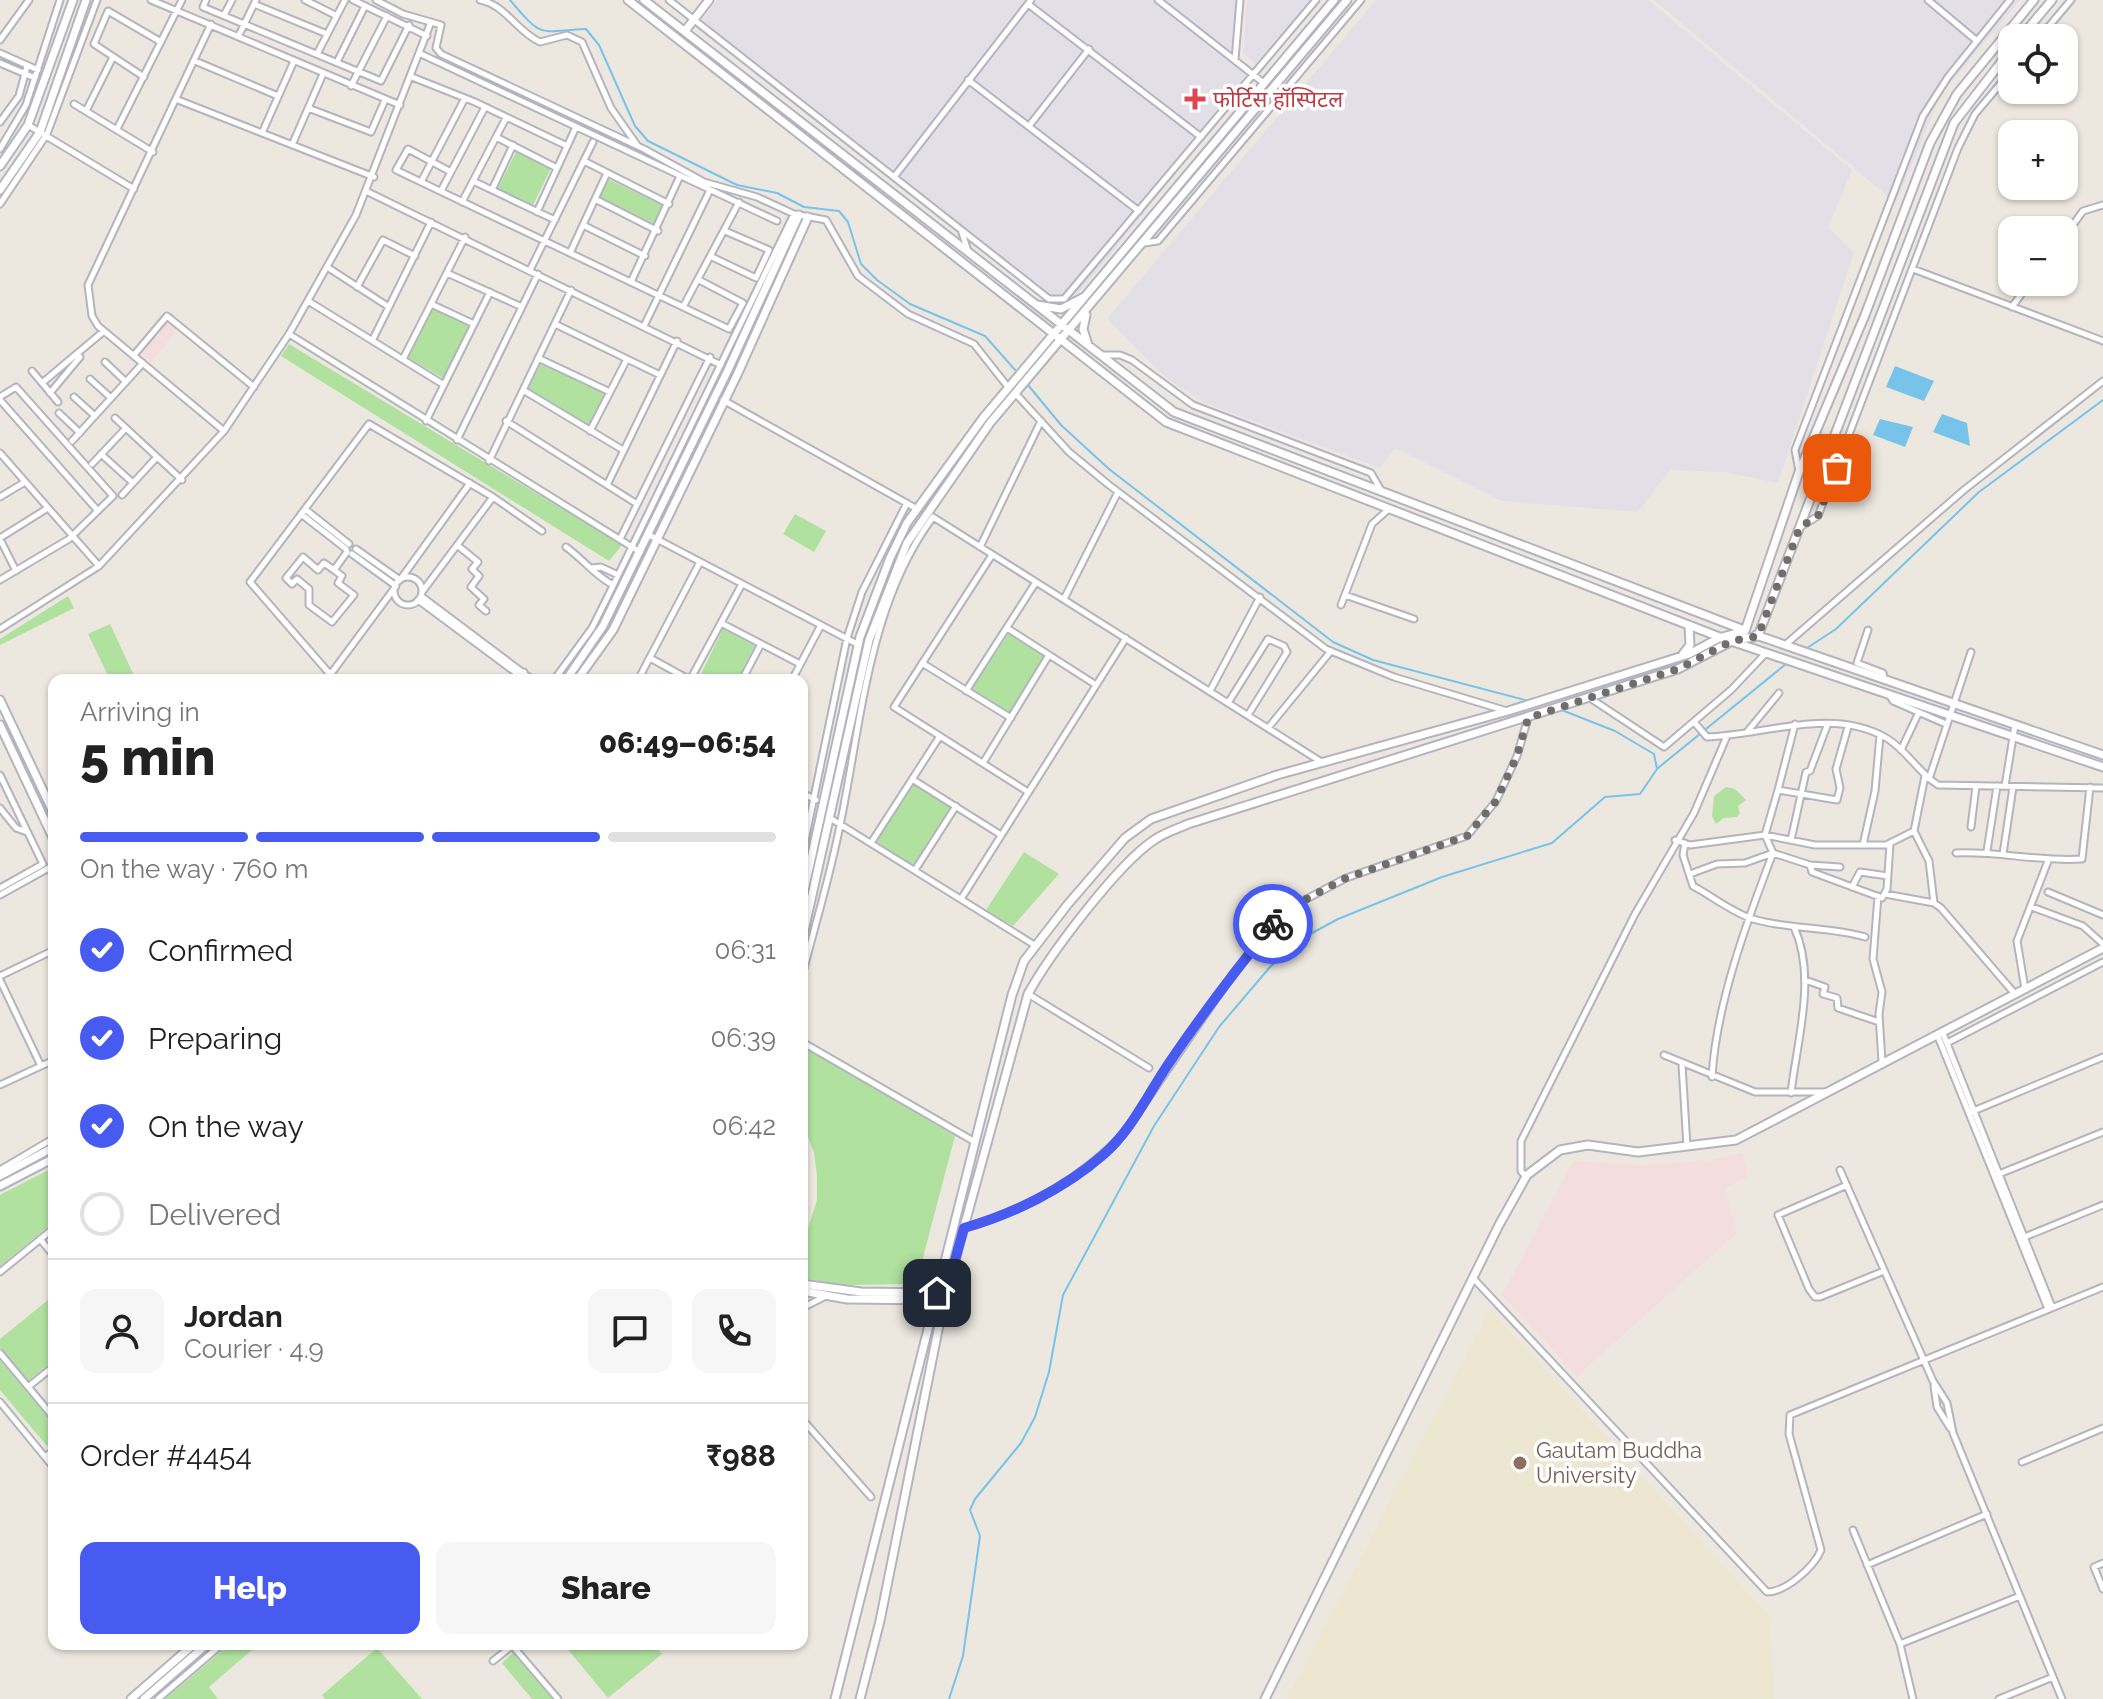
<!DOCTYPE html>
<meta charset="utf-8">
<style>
:root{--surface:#fff;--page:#f6f6f6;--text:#222;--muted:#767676;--line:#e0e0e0;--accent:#485bf1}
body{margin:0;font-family:Raleway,"Noto Sans Devanagari",sans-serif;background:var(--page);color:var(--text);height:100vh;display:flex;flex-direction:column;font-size:30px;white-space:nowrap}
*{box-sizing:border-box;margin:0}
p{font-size:26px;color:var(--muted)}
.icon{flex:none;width:44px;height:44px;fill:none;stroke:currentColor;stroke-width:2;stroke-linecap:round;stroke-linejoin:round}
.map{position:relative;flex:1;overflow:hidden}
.side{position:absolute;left:48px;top:674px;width:760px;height:976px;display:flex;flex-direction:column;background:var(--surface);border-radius:16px;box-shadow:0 2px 6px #0004}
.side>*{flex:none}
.controls{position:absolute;left:1998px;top:24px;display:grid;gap:16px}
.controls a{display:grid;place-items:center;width:80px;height:80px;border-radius:16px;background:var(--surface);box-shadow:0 2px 6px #0004;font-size:40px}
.pin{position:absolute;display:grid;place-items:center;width:68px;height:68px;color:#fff;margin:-34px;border-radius:16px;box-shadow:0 4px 12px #0006}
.courier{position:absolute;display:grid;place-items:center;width:80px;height:80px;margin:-40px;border:6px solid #485bf1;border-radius:50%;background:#fff;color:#222;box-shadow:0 2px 10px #0007}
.head em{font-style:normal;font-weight:800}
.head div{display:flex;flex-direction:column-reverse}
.head{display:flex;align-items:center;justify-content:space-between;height:136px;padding:0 32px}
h1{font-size:52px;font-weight:800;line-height:60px}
.bar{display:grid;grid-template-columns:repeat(4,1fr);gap:12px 8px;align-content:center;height:96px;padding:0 32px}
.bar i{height:10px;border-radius:6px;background:var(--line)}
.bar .current{background:var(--accent)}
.bar p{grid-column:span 4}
.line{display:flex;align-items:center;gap:20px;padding:0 32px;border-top:2px solid var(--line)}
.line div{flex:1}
.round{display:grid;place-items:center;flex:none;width:84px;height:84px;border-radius:16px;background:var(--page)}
ol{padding:0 32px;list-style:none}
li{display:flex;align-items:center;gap:24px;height:88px}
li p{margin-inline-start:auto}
li .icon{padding:8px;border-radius:50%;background:var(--accent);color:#fff;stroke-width:4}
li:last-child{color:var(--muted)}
li i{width:44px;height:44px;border:4px solid var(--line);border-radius:50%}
.primary-button{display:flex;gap:16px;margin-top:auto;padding:16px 32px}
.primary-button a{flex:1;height:92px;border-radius:16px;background:var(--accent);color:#fff;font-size:32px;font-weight:800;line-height:92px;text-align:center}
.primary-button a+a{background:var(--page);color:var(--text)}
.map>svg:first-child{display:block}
</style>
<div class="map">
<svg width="2103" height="1699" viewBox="0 0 2103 1699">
<rect width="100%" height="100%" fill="#ede8df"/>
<path fill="#e2dfe6" d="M 718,0 L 1236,0 L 1230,61 L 1252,81 L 1080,291 L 1068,301 L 1056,304 L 1044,300 L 696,28 Z
M 1247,0 L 1321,0 L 1263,70 L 1243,53 Z
M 1376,0 L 1648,0 L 1852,170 L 1828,228 L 1854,252 L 1778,483 L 1725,472 L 1670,470 L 1638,512 L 1502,501 L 1395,448 L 1380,468 L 1205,403 L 1165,377 L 1107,319 Z
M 1654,0 L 2020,0 L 1940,96 L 1896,203 Z"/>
<path fill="#ede6d0" d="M 1490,1309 L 1770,1617 L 1774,1699 L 1287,1699 Z"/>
<path fill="#f3dedd" d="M 169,320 L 179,327 L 152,362 L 142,354 Z
M 1743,1153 L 1748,1176 L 1726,1188 L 1736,1234 L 1577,1376 L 1502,1295 L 1573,1161 L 1637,1165 L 1706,1161 Z"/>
<path fill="#b0e19f" d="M 516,152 L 551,168 L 532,207 L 497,190 Z
M 608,179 L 664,206 L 655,224 L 599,198 Z
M 433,309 L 470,327 L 443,378 L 408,358 Z
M 289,344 L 622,545 L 609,561 L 281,356 Z
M 541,363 L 605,393 L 590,427 L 527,390 Z
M 795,514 L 826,531 L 814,552 L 783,534 Z
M 68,596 L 74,608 L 0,645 L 0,639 Z
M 110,624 L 136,680 L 110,680 L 88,634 Z
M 723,629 L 755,646 L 737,680 L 698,680 Z
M 1008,634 L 1045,657 L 1009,713 L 972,689 Z
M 913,784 L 950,807 L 913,865 L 876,841 Z
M 1726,787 L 1735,789 L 1746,800 L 1738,806 L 1740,813 L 1737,817 L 1724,818 L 1716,824 L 1712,816 L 1714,796 Z
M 1024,852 L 1059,874 L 1013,926 L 986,910 Z
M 802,1046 L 955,1136 L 916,1284 L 843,1285 L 802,1278 L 802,1247 L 817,1200 L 817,1176 L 814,1153 L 802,1120 Z
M 54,1167 L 54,1222 L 0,1266 L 0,1195 Z
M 54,1295 L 54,1360 L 28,1381 L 0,1347 L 0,1339 Z
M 0,1360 L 54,1425 L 54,1441 L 47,1446 L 0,1390 Z
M 230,1644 L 259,1644 L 209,1687 L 218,1699 L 165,1699 Z
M 568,1644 L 654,1644 L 662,1654 L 608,1698 L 565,1646 Z
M 377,1648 L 422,1699 L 325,1699 L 322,1695 Z
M 513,1653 L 552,1699 L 532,1699 L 502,1663 Z"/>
<path fill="#78c3e9" d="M 1895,366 L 1934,381 L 1924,401 L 1886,387 Z
M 1942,414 L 1967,423 L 1970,446 L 1933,432 Z
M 1880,419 L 1913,427 L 1905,447 L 1873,435 Z"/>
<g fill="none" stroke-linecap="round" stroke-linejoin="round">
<path stroke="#78c3e9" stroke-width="2" d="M 510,0 C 544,40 538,31 586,29 L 599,45 L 635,126 L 648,141 L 737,185 L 777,193 L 804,207 L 839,211 L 848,222 L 861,264 L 877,280 L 910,304 L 985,336 L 1024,380
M 1028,385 L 1061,425 L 1109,469 L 1333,642 L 1373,660 L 1529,701
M 1804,650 L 1836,629 L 1979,492 L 2103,400
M 1658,768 L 1786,664
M 949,1699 L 963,1656 L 980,1536 L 970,1510 L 975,1499 L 1021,1443 L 1035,1417 L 1049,1372 L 1063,1295 L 1154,1126 L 1219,1027 L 1270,967 L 1301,939 L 1338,919 L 1442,877 L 1552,843 L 1605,797 L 1640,794 L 1657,769 L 1654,754 L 1615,731 L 1559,709"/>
<defs>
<path id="street" d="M 151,0 L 400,105
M 206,0 L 203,7 L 381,81 L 409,25
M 305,0 L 337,16
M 353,0 L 427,36
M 376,0 L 403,14 L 441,25 L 436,48 L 441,54 L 644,149 L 704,182 L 757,197 L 794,214 L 826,220 L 858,276 L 908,314 L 974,344 L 1008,387
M 480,0 C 506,5 516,31 540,42 L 567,35 L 582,42 L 611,108 L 637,145
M 669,0 L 1049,299 L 1064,299 L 1316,0
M 1158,0 L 1265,84
M 1928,0 L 1977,41
M 254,4 L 327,34
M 1028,4 L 1201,137
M 224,15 L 232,0
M 211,24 L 88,285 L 92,316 L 98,326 L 224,431
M 238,37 L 256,0
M 2039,38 L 2071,0
M 0,40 L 29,0
M 0,53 L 38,70
M 317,54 L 345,0
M 421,54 L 777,221
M 1235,60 L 1240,0
M 195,61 L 278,96
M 337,62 L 365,6
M 0,63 L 35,78
M 144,77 L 94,44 L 108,11 L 161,42
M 412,77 L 475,102 L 567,146
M 968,80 L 1139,211
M 351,86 L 387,16
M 178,100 L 374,177
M 74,104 L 153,152
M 308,108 L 371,132 L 385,100
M 86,111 L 113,57
M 0,122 L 19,96 L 27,66
M 28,125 L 134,189
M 1029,126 L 1089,49
M 117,129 L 182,0
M 262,133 L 294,61
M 496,137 L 557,168
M 292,145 L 323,74
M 0,149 L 26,105 L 60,0
M 584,161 L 669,204
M 451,172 L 408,149 L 396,170 L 729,329 L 743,303 L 699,280
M 894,177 L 1031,0
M 473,181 L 555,220
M 421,182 L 465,98
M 492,190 L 513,145
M 441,191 L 485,107
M 368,192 L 721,365
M 595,199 L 658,231
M 462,202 L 506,118
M 0,204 L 47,134 L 97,0
M 537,212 L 576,127
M 583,225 L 645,256
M 961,230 L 968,251
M 2064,237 L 2083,211 L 2103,205
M 1144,243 L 1158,241 L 1361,0
M 570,253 L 607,173
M 712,257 L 756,278 L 769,250 L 725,231
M 327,267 L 389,307
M 1913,269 L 2103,341
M 530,270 L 593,142
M 447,273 L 522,307
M 631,282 L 680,176
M 357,287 L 383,240 L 415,256
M 308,301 L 444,385
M 431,304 L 474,324
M 683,307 L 739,202
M 2012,307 L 2030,282
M 555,324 L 660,375
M 644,326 L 710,190
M 289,334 L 640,552
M 373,339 L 431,222
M 134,355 L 167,316 L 254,387
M 1100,355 L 1120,355 L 1132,360 L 1193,405 L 1371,473 L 1382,492
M 538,358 L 610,392
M 403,359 L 465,237
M 105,362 L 126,382
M 32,371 L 58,402
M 90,379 L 111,398
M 42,383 L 104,331
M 523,390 L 623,450
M 50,393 L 80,357
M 1016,394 L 1069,452 L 1109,485 L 1326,649 L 1394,677 L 1507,711
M 0,397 L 16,387 L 113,496 L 69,539 L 0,580
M 74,397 L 95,416
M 0,400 L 98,511
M 723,400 L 917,509
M 59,413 L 80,433
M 115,418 L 182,480
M 426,421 L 490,292
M 506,421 L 637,504
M 590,431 L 627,359
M 457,440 L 538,274
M 72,441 L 143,363
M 0,453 L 99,566
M 101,454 L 133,483
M 489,461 L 571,290
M 92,464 L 126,428
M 1799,471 L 1795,450 L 1923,116 L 1948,77 L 2010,0
M 607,485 L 677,341
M 122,495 L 157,457
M 0,497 L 25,482
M 305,509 L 349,544
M 301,514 L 346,549
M 933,517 L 1323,763
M 1800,527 L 1818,516 L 1958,148 L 1975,114 L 2012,70
M 649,535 L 859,645
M 0,538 L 48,508
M 0,539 L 16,571
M 620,539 L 710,357
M 457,545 L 478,562 L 472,569 L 479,576 L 471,587 L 484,599 L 479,605 L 486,611
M 566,547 C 583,559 594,575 613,585
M 980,547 L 1041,421
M 356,549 L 400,580 L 470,483
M 992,555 L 894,707 L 1028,792
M 591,568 L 601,567 L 618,575
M 334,570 L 342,576 L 338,583 L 354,595 L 332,622 L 309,605 L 309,589 L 297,579 L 292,584 L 286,578 L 303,557 L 318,570 L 324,563 L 334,570 L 347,552
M394 591a14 14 0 1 1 28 0a14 14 0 1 1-28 0Z
M 422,592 L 493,497
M 1345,595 L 1414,619
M 421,596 L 522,672
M 1064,599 L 1118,492
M 418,600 L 519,675
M 1341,605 L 1372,524 L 1389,509
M 721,623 L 800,664
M 1007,628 L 1096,685
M 0,629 L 99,566 L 224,431 L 289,334 L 356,215 L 431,22
M 1868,630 L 1857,663 L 1883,673 L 1884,679
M 1785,645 L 1964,490 L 2103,381
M 650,658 L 690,680
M 922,663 L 1011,718
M 330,675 L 396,586 L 352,554
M 526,675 L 534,680
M 335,680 L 250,582 L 369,424 L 493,497 L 542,531
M 521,680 L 519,674 L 524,672 L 525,677 L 521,679
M 554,680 L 592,628 L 606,600 L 794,214
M 638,680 L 700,562
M 690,680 L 742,584
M 742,680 L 761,644
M 792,680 L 821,625
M 966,691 L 1036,582
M 1210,691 L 1260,597
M 1889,694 L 1893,701 L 1946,724
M 1590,698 L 1664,747 L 1731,690 L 1766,653
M 1228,703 L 1268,639 L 1284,646 L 1287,652 L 1248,715
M 1694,722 L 1707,737 C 1765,735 1834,706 1888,739 C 1907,751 1919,773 1938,785 L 2103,788
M 1795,724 L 1778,790 L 1837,800 L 1840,788 L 1836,769 L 1848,727
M 1268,728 L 1331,651
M 1747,732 L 1779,693
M 1901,750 L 1919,712
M 983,763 L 1049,655
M 0,775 L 43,864 L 0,888
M 1925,776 L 1914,831 L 1929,861 L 1934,903
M 912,779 L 1001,835
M 1929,779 L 1971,652
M 2005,786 L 2015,725
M 802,793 L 816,800
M 0,808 L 16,828 L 27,832
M 830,818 L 1036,946
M 1971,827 L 1976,786
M 1675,840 L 1690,845 L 1765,835 L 1815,845 L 1886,845 L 1914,831
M 1791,840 L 1806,772 L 1810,771 L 1827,726
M 871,843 L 940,736
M 1685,843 L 1683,855 L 1693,886 C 1712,896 1733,913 1753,919 C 1790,930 1828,926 1865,937
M 1863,845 L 1875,791 L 1880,735
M 1987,851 L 1997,786
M 1956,853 C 1999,851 2039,862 2082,859 L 2090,787
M 2003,854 L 2013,787
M 802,855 L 847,638 L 862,592 L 907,503
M 1810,865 L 1812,872 L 1882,898 L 1887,889 L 1890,844
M 915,870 L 956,806
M 1690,874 L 1717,864 L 1745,863 L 1773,853 L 1810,865 L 1840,867
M 1852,887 L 1860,872 L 1888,876
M 2048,892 L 2103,915
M 1885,894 L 1934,903 L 1941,908 L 2015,994
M 0,895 L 54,865
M 1878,896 L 1873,959 L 1882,992 L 1879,1014 L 1882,1062
M 961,899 L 1126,638
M 2032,907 L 2083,926 L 2103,944
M 0,976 L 54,950
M 802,976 C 814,929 828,883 838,835 C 861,730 866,607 933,517
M 0,980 L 41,1066
M 1805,980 L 1825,987 L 1823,994 L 1837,998 L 1838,1008 L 1879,1022
M 2025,989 L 2017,941 L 2048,861
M 1028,994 L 1149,1068
M 1942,1031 L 2052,1307
M 1937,1034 L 2048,1309
M 802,1042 L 975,1142
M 1947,1043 L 2103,962
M 1664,1055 L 1755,1092 L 1826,1092
M 1682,1065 L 1687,1146
M 1712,1077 C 1716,1005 1747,921 1773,853 L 1765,835 L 1778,790
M 0,1085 L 54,1060
M 1791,1093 C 1797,1040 1817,977 1794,927
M 1971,1112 L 2103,1057
M 0,1170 L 54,1138
M 1840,1170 L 1933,1381 L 1947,1403 L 1953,1433 L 2062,1699
M 1999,1174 L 2103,1132
M 1526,1177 L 1521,1171 L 1521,1141 L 1635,914 L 1694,813 L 1727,736
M 1847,1185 L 1778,1215 L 1809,1289 L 1815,1297 L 1820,1297 L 1884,1271
M 964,1228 C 1024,1211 1082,1178 1125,1132 L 1235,971 L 1282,912 L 1346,878 L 1467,836 L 1496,801 L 1517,756 L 1528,718
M 2022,1238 L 2103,1205
M 40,1239 L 54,1256
M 0,1272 L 54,1228
M 1473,1278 L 1767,1592 C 1786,1592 1814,1567 1821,1550 L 1789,1434 L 1790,1415 L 2103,1287
M 802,1308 L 826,1296
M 0,1353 L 54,1418
M 1934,1386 L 1937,1407 L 1950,1428
M 28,1387 L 54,1366
M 0,1402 L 54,1468
M 802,1419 L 871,1497
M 45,1457 L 54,1450
M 2022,1462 L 2103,1428
M 1853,1530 L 1900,1644 L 1913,1699
M 2103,1563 L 2094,1567 L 2103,1589
M 1867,1565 L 1987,1514
M 511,1644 L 558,1699
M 1900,1644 L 2020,1596
M 493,1661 L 513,1645
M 158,1699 L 222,1644
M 1999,1699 L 2053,1677"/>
<path id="secondary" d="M 628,0 L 1166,422 L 1722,638
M 644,0 L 1174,412 L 1744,630
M 685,31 L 709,0
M 2020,38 L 2052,0
M 0,166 L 28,125 L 73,0
M 0,190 L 40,132 L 86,0
M 1037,305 L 1061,309 L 1082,298
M 1086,315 L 1083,329 L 1088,345
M 1756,635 L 2103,755
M 1734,642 L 2103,767
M 1683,654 L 1690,645 L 1689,625
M 566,680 L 603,626 L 728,370 L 799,215
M 577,680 L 613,630 L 737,375 L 808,217
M 0,700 L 54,814
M 0,725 L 54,840
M 802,900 L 860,637 L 890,558 L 907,523 L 983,418 L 1334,0
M 802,940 L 869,640 L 907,543 L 990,423 L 1347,0
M 0,1176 L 54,1147
M 0,1186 L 54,1158
M 802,1284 L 861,1292 L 939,1293
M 802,1291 L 847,1299 L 937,1300
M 131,1699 L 194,1644
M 144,1699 L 207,1644
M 835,1699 L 1012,995 L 1024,961 L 1068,904 L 1125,838 L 1151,819 L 1277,775 L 1508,711 L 1689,654 L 1719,638 L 1745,631 L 1799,472 L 1865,315 L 1930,143 L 1957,94 L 2034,0
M 860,1699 L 880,1621 L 944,1300 L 1028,994 C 1050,954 1117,865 1154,840 C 1164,833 1177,829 1188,824 L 1678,669 L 1732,641 L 1758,636 L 1954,123 L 2012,48
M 1265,1699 L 1499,1225 L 1527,1175 L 1560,1150 L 1588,1145 L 1638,1152 L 1736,1140 L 2103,948"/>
</defs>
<use href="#street" stroke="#b3b4bf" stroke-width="9"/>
<use href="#secondary" stroke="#b3b4bf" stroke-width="11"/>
<use href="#street" stroke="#fff" stroke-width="5"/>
<use href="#secondary" stroke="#fff" stroke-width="7"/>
</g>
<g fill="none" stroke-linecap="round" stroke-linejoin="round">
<path stroke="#706e6b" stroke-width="8" stroke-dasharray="0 14.4" d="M 1273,924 L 1282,912 L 1346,878 L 1467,836 L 1496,801 L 1517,756 L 1528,718 L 1678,669 L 1732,641 L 1758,636 L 1800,527 L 1818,516 L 1837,468"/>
<path stroke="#485bf1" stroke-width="10" d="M 937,1293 L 936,1300 L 944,1300 L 964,1228 C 1013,1214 1064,1189 1103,1155 C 1131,1131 1147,1096 1167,1066 C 1200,1017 1236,970 1273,924"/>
</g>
<path fill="#e0444e" stroke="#fff" stroke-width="3" d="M1191 87h8v8h8v8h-8v8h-8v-8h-8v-8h8z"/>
<circle fill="#8d6e63" stroke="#fff" stroke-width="3" cx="1520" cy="1463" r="8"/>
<g text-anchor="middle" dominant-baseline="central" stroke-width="7" stroke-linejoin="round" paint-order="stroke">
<g font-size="22" fill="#be3a42" stroke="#fff" text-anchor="start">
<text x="1213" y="99">फोर्टिस हॉस्पिटल</text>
</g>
<g font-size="22" fill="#785e54" stroke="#fff" text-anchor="start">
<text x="1536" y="1450">Gautam Buddha<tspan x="1536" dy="25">University</tspan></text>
</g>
</g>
</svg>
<div class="controls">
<a><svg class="icon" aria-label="locate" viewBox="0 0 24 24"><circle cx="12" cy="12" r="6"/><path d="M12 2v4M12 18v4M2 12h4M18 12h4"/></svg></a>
<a>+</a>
<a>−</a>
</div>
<div class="pin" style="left:1837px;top:468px;background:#ea580c"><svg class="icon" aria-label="bag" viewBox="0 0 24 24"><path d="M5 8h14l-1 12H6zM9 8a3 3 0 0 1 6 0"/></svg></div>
<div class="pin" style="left:937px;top:1293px;background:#1f2937"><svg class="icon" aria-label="home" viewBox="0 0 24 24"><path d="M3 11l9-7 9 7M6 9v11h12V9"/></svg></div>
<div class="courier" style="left:1273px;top:924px"><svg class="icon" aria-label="bike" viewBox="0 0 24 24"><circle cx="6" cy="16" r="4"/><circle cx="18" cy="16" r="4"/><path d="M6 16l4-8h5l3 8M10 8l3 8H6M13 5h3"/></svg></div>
<section class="side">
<div class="head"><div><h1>5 min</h1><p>Arriving in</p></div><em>06:49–06:54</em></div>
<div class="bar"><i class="current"></i><i class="current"></i><i class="current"></i><i></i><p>On the way · 760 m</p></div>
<ol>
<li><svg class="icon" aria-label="check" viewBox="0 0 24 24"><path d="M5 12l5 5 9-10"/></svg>Confirmed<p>06:31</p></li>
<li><svg class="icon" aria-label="check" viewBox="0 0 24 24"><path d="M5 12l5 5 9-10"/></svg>Preparing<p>06:39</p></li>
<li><svg class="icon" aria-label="check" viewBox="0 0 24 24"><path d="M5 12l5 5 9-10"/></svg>On the way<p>06:42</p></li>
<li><i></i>Delivered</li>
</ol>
<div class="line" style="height:144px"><a class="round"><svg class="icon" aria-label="person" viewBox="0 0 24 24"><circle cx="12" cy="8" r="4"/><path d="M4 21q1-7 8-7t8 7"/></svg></a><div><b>Jordan</b><p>Courier · 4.9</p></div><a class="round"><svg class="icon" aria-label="chat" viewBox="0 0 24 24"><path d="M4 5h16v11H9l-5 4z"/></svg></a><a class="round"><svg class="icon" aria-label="phone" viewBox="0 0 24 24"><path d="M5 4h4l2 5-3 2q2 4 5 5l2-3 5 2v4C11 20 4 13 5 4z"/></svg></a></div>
<div class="line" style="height:104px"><div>Order #4454</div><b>₹988</b></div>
<div class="primary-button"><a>Help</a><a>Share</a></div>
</section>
</div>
